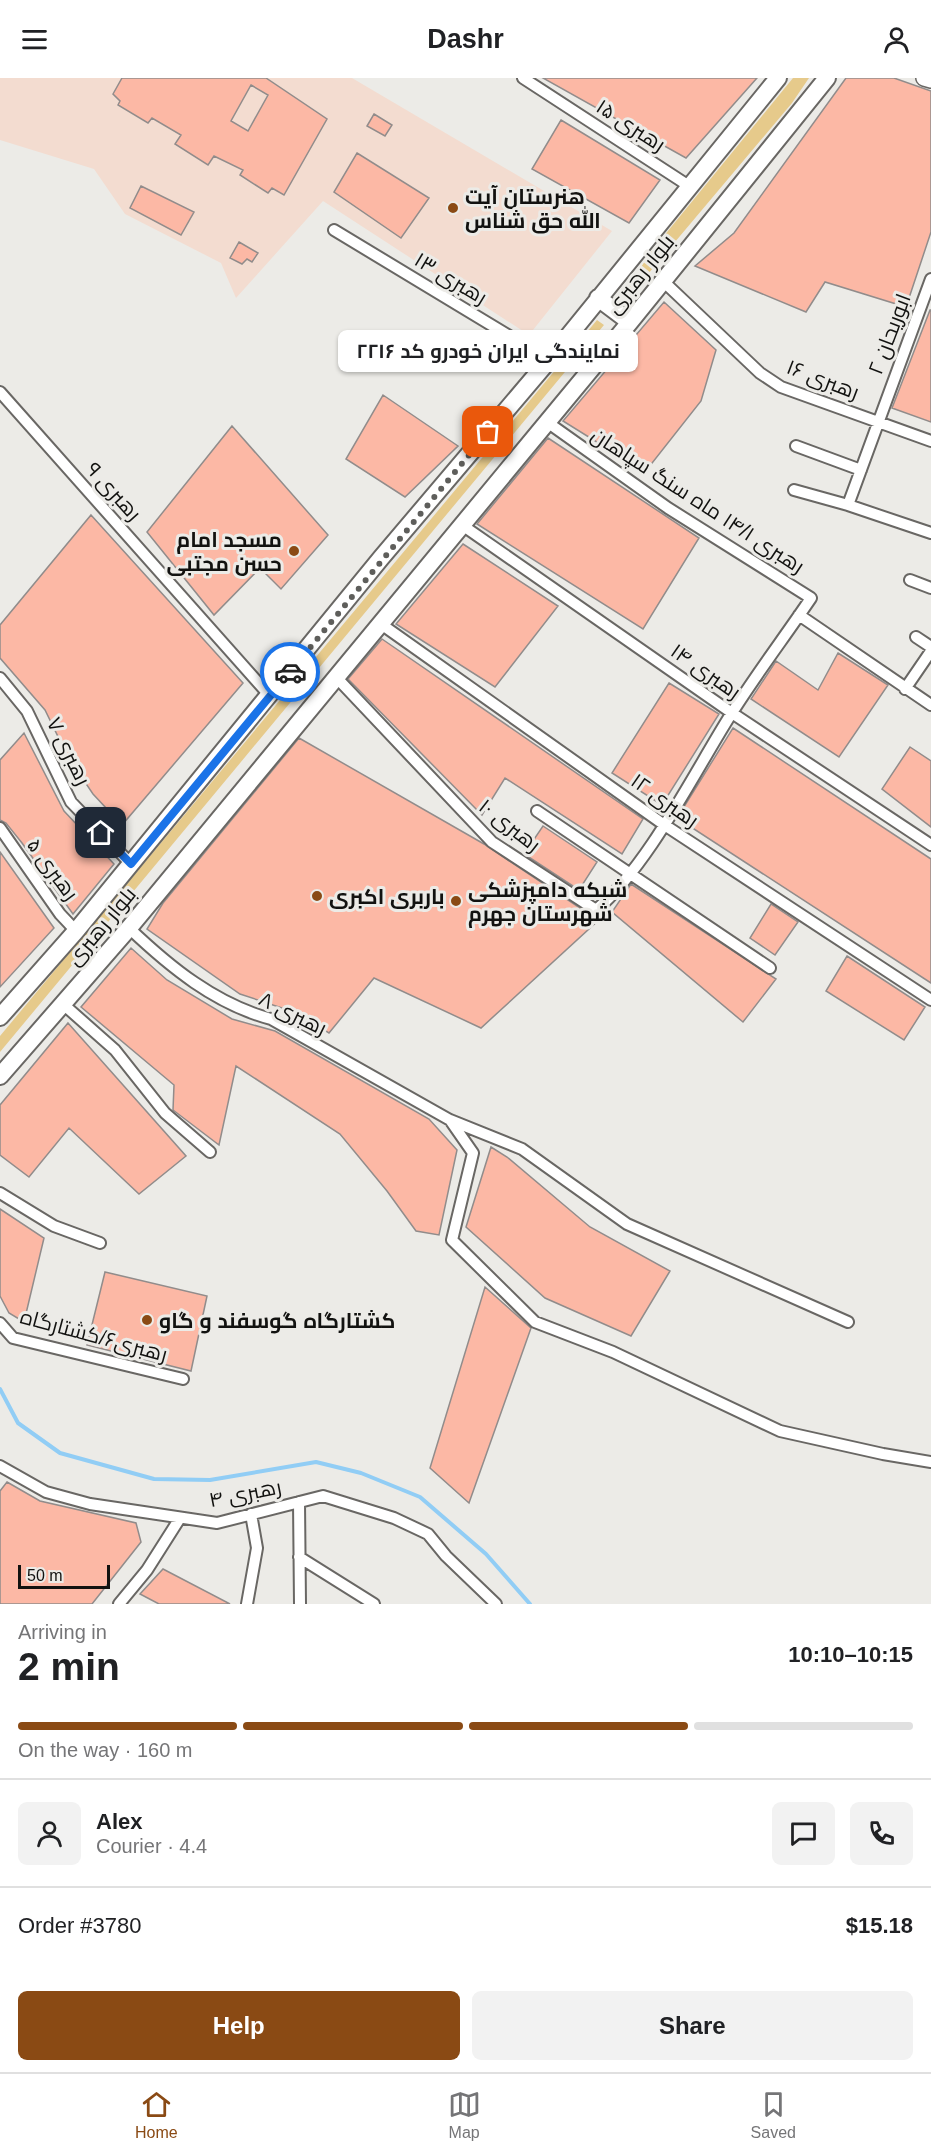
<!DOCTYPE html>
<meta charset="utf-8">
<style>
:root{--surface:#fff;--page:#f2f2f2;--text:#202124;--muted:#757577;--line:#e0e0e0;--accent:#8a4a14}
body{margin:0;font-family:Helvetica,Cairo,sans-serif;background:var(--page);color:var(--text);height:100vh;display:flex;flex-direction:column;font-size:22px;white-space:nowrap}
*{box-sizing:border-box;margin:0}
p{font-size:20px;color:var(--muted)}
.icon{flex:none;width:33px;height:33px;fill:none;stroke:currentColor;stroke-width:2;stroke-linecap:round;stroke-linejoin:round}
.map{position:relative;height:1526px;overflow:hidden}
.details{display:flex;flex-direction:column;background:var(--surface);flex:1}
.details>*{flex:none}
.scale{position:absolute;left:18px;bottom:15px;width:92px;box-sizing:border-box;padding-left:6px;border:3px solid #121210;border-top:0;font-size:16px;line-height:21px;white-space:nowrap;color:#121210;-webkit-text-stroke:4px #ecebe7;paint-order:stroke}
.pin{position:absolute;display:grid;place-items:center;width:51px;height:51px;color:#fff;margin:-26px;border-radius:12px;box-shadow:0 3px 9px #0006}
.courier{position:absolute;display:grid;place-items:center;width:60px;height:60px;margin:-30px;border:4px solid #1a73e8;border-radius:50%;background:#fff;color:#222;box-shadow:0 2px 8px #0007}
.bubble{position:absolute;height:42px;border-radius:9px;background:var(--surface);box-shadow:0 2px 4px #0004;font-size:20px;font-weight:700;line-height:42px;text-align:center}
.head em{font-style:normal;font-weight:700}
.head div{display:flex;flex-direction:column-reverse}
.head{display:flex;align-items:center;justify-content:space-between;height:102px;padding:0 18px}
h1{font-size:39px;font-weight:700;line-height:45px}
.bar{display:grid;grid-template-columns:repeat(4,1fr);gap:9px 6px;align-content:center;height:72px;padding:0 18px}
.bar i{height:8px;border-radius:4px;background:var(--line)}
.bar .current{background:var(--accent)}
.bar p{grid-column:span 4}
.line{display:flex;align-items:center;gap:15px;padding:0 18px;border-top:2px solid var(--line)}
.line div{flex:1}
.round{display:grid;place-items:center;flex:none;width:63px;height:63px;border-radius:9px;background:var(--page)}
.cta{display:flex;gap:12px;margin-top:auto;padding:12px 18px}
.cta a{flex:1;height:69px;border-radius:9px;background:var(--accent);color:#fff;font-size:24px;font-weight:700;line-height:69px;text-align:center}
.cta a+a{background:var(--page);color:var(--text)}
header{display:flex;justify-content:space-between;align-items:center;height:78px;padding:0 18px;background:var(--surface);font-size:27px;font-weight:700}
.tab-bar{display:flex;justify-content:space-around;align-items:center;height:84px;border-top:2px solid var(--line);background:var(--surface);font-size:16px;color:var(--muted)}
.tab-bar a{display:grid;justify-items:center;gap:3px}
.tab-bar .current{color:var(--accent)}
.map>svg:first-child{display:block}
</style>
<header><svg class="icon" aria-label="menu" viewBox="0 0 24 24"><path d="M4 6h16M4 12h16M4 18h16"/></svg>Dashr<svg class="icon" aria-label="person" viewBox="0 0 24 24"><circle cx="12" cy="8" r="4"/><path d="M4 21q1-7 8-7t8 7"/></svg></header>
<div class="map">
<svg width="931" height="1526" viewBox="0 0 931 1526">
<rect width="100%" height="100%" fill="#ecebe7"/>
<path fill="#f3dcd0" d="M 0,0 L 352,0 L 612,153 L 529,257 L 323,123 L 236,220 L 221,185 L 125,136 L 94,91 L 0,62 Z"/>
<path fill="#e6ca8b" d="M 793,0 L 809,0 L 792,25 L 632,215 L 626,211 L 654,170 Z
M 597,242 L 604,247 L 0,974 L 0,958 Z"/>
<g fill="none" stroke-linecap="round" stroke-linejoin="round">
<path stroke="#91cdf5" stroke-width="4" d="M 0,1311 L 18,1345 L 60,1375 L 154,1401 L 210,1402 L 316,1384 L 361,1395 L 420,1419 L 486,1476 L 530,1526"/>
</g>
<path fill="#fcb8a5" stroke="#918c8b" stroke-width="1.5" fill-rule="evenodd" d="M 122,0 L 266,0 L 327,41 L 284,117 L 272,110 L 268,115 L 240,97 L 243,92 L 214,78 L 208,87 L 175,66 L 181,57 L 152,40 L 148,45 L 118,27 L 120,23 L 113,16 ZM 251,7 L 268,17 L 248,53 L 231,43 Z
M 543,0 L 757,0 L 686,80 Z
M 846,0 L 894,0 L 931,13 L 931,154 L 906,229 L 825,204 L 806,234 L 695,188 L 734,155 Z
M 374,36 L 392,47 L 385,58 L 367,48 Z
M 561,42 L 660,102 L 629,145 L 532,91 Z
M 357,75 L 429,120 L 401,160 L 334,114 Z
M 141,108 L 194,134 L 181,157 L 130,130 Z
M 239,164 L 258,175 L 252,184 L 247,181 L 242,186 L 230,180 Z
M 664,224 L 716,272 L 701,323 L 645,394 L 563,343 Z
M 930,232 L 931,232 L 931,344 L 892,330 Z
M 383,317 L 458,368 L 405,419 L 346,381 Z
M 232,348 L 328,457 L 281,511 L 260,490 L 214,537 L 147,454 Z
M 548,360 L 699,460 L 643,551 L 477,446 Z
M 91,437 L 243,605 L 122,747 L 93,716 L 68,679 L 45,632 L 0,580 L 0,547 Z
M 463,466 L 558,528 L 495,609 L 396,546 Z
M 382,561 L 643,741 L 622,776 L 505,700 L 482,737 L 348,601 Z
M 838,575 L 888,607 L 839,679 L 751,621 L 776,583 L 818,612 Z
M 669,605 L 719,636 L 662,727 L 612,695 Z
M 733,650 L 931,781 L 931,905 L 677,740 Z
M 24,655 L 64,733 L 114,786 L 73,836 L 22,765 L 6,745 L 0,742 L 0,682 Z
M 299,660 L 484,766 L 592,838 L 602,839 L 481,950 L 374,900 L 329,955 L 297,935 L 240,916 L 147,851 L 163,825 Z
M 910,669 L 931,683 L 931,749 L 882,711 Z
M 543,748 L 597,784 L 579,812 L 524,776 Z
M 0,774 L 54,850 L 0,909 Z
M 631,806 L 776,901 L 743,944 L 612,834 Z
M 771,826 L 798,844 L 775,877 L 750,860 Z
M 131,870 L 167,902 L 232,941 L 275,953 L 429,1041 L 457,1072 L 439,1157 L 416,1153 L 387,1113 L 340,1056 L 236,988 L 219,1067 L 173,1032 L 174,1007 L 81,929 Z
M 847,878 L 925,929 L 904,962 L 826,913 Z
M 68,945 L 186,1078 L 139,1116 L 69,1050 L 29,1099 L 0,1077 L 0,1027 Z
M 491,1069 L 507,1079 L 590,1149 L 670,1193 L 631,1258 L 545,1220 L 466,1149 Z
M 0,1131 L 44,1160 L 24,1244 L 9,1235 L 0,1218 Z
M 105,1194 L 207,1218 L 191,1293 L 87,1267 Z
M 485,1209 L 531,1250 L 469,1425 L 430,1390 Z
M 7,1404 L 40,1423 L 136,1445 L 141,1464 L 92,1526 L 0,1526 L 0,1413 Z
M 163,1491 L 230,1526 L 159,1526 L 140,1516 Z"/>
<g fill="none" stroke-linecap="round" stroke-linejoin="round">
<defs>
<path id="street" d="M 523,0 L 689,108
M 334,152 L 549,282
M 663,203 L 760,295 L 781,309 L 931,363
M 0,314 L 270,618
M 796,368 L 861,392
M 794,412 L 848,427 L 931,455
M 848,427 L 931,201
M 462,447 L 732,635 L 931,767
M 910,502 L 931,510
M 799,537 L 931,627
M 381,546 L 663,746 L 931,922
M 916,559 L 931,569
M 336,599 L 492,764 L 596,832 C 647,789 692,699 728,641 C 754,599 784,560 811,520 L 668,430 L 547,344
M 0,600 L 27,633 L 71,724 L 131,786
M 905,611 L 931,573
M 537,733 L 770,890
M 0,750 L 60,836 L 76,853
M 129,850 C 170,889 215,926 271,941 L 450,1042 L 522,1071 L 627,1146 L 848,1244
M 63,926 L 115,972 L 165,1035 L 210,1074
M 450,1042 L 473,1075 L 452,1162 L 535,1244 L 613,1274 L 780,1353 L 883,1376 L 931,1384
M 0,1115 L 54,1148 L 100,1165
M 0,1245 L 13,1260 L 183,1301
M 0,1388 L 46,1414 L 90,1426 L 217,1445 L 323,1418 L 394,1440 L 428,1456 L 446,1478 L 496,1526
M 299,1424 L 300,1526
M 299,1479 L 374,1526
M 119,1526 L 147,1492 L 180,1440
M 247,1526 L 257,1470 L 251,1436"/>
<path id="secondary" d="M 924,0 L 931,2"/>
<path id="primary" d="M 598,220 L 630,244
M 0,939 L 76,853 L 381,480 L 549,282 L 778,0
M 0,998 L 129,850 L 630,244 L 827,0"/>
</defs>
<use href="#street" stroke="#696764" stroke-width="14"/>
<use href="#secondary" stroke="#696764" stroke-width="18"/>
<use href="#primary" stroke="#696764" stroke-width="20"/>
<use href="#street" stroke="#fff" stroke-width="10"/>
<use href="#secondary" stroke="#fff" stroke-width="15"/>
<use href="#primary" stroke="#fff" stroke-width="16"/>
</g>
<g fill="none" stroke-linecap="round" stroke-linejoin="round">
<path stroke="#5e5e5b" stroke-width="6" stroke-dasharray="0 10.8" d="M 290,594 L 488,354"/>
<path stroke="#1a73e8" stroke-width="8" d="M 101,755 L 131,786 L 290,594"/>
</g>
<g fill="#8a4a14" stroke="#ecebe7" stroke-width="2">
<circle cx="453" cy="130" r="6"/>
<circle cx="294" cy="473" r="6"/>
<circle cx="317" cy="818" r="6"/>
<circle cx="456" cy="823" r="6"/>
<circle cx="147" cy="1242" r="6"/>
</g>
<g text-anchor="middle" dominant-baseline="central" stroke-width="6" stroke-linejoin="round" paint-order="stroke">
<g font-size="21" fill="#121210" stroke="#ecebe7">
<text transform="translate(631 47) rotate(33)">رهبری ۱۵</text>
<text transform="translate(640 196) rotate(-51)">بلوار رهبری</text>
<text transform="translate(451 200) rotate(31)">رهبری ۱۳</text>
<text transform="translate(889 256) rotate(-69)">ابوریحان ۲</text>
<text transform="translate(823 301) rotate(21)">رهبری ۱۶</text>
<text transform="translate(114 413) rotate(48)">رهبری ۹</text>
<text transform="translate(698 422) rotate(33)">رهبری ۱۴/۱ ماه سنگ سپاهان</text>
<text transform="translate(706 593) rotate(35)">رهبری ۱۴</text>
<text transform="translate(69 673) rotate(64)">رهبری ۷</text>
<text transform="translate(665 722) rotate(35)">رهبری ۱۲</text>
<text transform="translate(510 747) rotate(38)">رهبری ۱۰</text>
<text transform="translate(53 791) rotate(54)">رهبری ۵</text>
<text transform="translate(101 848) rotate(-50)">بلوار رهبری</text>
<text transform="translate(293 935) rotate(26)">رهبری ۸</text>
<text transform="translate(94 1257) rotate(15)">رهبری۶/کشتارگاه</text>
<text transform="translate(245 1415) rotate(-11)">رهبری ۴</text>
</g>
<g font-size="21" font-weight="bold" fill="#121210" stroke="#ecebe7" text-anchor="start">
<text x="465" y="118">هنرستان آیت<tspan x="465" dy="24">الله حق شناس</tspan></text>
<text x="282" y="461" text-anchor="end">مسجد امام<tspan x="282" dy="24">حسن مجتبی</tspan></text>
<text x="468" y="811">شبکه دامپزشکی<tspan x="468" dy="24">شهرستان جهرم</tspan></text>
<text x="329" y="818">باربری اکبری</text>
<text x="159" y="1242">کشتارگاه گوسفند و گاو</text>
</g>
</g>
</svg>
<div class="scale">50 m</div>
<div class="pin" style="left:488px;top:354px;background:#ea580c"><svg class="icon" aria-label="bag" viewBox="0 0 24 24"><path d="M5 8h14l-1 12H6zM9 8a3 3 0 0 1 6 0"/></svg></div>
<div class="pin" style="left:101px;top:755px;background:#1f2937"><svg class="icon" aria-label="home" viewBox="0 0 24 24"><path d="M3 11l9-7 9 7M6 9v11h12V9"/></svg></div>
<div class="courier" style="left:290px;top:594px"><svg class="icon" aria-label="car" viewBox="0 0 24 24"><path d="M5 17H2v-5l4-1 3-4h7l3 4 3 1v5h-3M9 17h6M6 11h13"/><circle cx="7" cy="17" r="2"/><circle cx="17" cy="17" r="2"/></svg></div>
<div class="bubble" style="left:338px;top:252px;width:300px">نمایندگی ایران خودرو کد ۲۲۱۶</div>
</div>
<section class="details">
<div class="head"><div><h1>2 min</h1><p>Arriving in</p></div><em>10:10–10:15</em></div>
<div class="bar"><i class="current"></i><i class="current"></i><i class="current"></i><i></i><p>On the way · 160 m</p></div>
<div class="line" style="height:108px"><a class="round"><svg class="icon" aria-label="person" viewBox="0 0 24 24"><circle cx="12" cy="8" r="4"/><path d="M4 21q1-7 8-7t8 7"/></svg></a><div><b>Alex</b><p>Courier · 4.4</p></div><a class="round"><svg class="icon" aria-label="chat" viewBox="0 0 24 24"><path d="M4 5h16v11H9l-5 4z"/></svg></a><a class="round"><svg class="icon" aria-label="phone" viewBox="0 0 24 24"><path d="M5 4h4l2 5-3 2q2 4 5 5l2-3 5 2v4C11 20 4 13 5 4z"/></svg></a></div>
<div class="line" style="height:78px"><div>Order #3780</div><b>$15.18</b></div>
<div class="cta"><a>Help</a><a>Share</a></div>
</section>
<nav class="tab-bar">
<a class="current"><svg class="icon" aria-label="home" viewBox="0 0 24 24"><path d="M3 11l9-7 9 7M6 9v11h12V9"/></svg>Home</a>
<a><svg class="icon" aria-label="map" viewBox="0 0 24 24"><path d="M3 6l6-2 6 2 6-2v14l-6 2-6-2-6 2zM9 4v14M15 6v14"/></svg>Map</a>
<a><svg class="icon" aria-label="saved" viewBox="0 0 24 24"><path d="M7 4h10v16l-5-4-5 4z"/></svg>Saved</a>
</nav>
